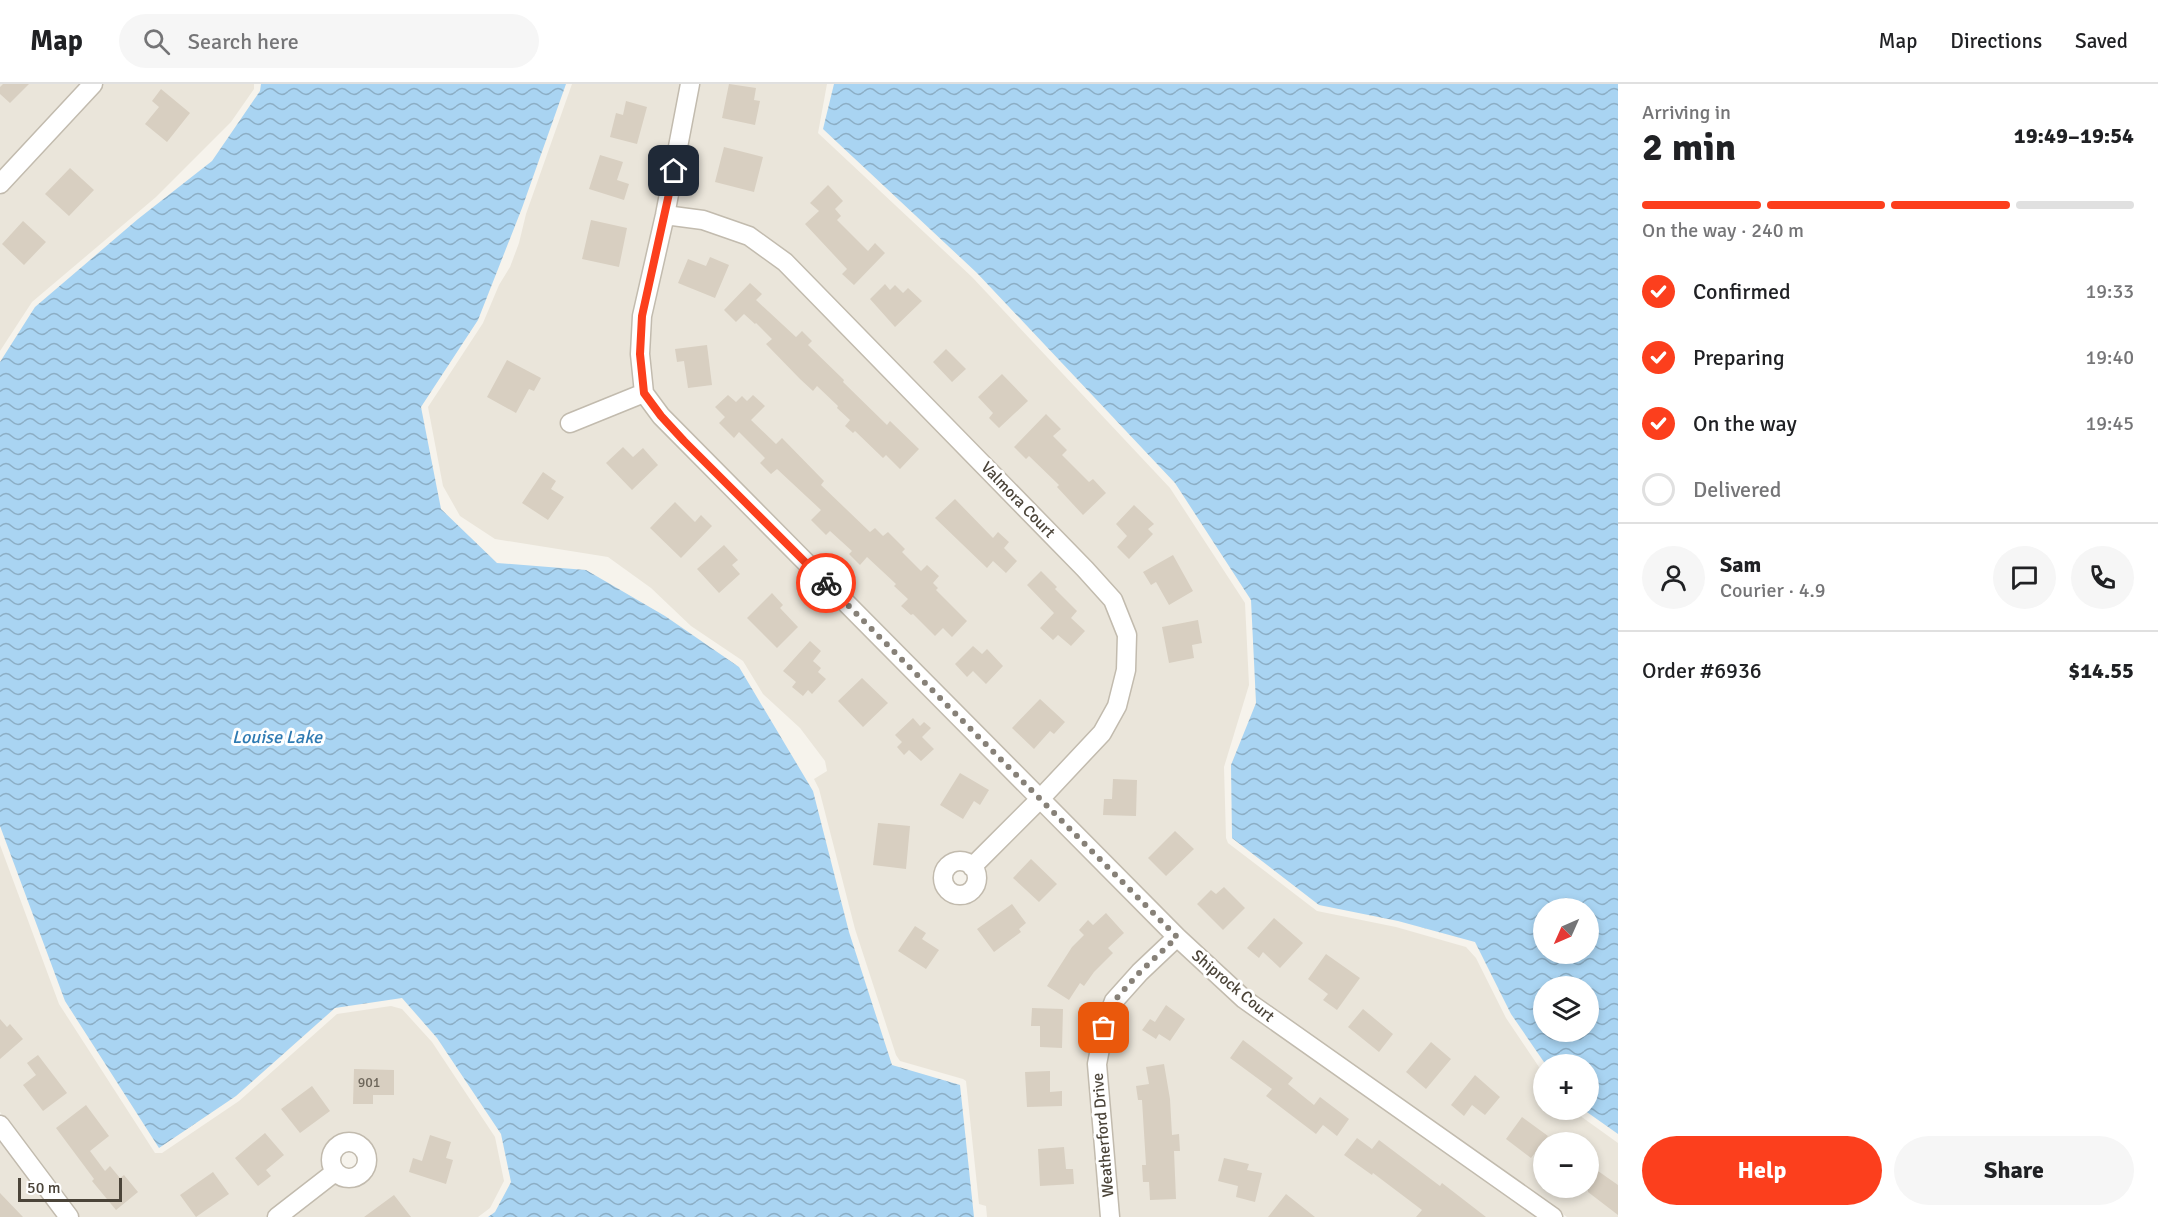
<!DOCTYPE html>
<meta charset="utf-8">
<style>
:root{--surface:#fff;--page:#f6f6f6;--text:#202124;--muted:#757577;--line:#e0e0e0;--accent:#fc3f1d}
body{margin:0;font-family:Signika,sans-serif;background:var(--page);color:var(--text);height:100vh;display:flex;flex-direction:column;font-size:22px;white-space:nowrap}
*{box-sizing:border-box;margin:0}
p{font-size:20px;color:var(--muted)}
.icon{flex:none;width:33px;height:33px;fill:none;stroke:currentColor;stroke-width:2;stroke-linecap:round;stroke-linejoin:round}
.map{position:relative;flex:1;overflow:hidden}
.drawer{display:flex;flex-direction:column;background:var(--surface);width:540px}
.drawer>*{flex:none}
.needle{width:39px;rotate:225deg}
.fabs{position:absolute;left:1533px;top:814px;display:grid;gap:12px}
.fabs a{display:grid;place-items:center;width:66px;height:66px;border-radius:50%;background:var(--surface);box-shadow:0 3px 9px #0003;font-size:30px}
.scale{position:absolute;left:18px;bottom:15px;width:104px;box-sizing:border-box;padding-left:6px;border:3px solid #4b4439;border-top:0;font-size:16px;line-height:21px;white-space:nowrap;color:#4b4439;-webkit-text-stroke:4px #fff;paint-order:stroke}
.pin{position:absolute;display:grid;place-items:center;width:51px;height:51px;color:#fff;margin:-26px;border-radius:12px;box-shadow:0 3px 9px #0006}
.courier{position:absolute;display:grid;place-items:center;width:60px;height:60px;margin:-30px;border:4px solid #fc3f1d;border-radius:50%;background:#fff;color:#222;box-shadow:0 2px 8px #0007}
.overview em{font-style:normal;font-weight:800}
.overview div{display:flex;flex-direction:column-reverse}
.overview{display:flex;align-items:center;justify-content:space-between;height:102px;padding:0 24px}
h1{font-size:39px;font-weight:800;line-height:45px}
.bar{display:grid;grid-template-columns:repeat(4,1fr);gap:9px 6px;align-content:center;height:72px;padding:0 24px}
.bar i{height:8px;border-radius:4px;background:var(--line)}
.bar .active{background:var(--accent)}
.bar p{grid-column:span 4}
.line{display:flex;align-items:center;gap:15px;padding:0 24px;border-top:2px solid var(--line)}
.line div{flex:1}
.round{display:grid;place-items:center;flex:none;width:63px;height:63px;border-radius:32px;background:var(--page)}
ol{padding:0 24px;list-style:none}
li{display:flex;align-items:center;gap:18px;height:66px}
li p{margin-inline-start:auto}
li .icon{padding:6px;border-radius:50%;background:var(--accent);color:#fff;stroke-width:4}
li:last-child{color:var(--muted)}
li i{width:33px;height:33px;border:3px solid var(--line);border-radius:50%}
.cta{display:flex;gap:12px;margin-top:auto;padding:12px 24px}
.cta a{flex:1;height:69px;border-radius:36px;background:var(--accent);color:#fff;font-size:24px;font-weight:800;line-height:69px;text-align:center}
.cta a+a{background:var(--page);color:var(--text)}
header{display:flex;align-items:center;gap:36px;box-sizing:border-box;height:84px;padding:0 30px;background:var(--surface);border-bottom:2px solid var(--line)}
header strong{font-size:28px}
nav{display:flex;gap:33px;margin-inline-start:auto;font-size:21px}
.search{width:420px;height:54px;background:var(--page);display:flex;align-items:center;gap:15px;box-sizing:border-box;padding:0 21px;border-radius:33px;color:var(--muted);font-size:22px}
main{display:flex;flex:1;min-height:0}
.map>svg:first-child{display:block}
</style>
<header>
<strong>Map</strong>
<div class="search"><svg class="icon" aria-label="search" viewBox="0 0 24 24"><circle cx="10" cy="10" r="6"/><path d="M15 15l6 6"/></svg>Search here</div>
<nav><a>Map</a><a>Directions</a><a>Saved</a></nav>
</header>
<main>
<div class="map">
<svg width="1618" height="1133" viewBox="0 0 1618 1133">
<defs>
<pattern id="water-waves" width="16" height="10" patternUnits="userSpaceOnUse" patternTransform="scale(1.5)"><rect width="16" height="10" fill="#a9d4f2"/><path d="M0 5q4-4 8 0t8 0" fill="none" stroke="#8caec5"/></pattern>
</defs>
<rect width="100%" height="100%" fill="#f6f3ec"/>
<path fill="#eae5da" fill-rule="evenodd" d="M 0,0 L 83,0 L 0,90 Z
M 102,0 L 254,0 L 254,5 L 231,38 L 156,113 L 32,218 L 0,267 L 0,111 Z
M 572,0 L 683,0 L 636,304 L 561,335 L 565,348 L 641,318 L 1030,716 L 972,773 L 962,770 L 953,771 L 942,779 L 937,787 L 935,797 L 937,806 L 943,813 L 951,818 L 960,819 L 975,813 L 983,802 L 984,792 L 982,783 L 1039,726 L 1166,854 L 1107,915 L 1103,1133 L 987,1133 L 986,1122 L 979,1120 L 966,997 L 963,995 L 900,977 L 896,971 L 855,845 L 819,705 L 814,695 L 827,687 L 825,677 L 800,644 L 763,610 L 743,577 L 691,542 L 651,504 L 608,473 L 495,455 L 460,432 L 443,402 L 428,323 L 483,239 L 499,201 L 510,183 L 519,159 L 526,130 Z
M 697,0 L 827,0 L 818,49 L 972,193 L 1170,404 L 1245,519 L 1249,601 L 1224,683 L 1226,754 L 1228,759 L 1317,827 L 1396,843 L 1466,863 L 1476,874 L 1506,934 L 1543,989 L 1544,1026 L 1572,1026 L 1618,1059 L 1618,1133 L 1567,1133 L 1249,909 L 1182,848 L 1051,714 L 1107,654 L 1134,550 L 791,172 L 674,125 ZM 1544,1059 L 1588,1059 L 1588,1104 L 1544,1104 Z
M 671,140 L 700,144 L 745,159 L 780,184 L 1080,491 L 1106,521 L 1119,553 L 1119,586 L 1110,619 L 1096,645 L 1041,704 L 667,327 L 652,305 L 647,269 L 650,232 Z
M 0,761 L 59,920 L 155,1069 L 162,1069 L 239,1017 L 337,930 L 391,922 L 402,925 L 432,958 L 495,1053 L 504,1097 L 490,1124 L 478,1133 L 289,1133 L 334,1098 L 347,1102 L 354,1102 L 367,1095 L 373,1086 L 375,1076 L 374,1067 L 363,1054 L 354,1051 L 344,1051 L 334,1055 L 327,1063 L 323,1073 L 325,1087 L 266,1133 L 79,1133 L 0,1028 Z
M 1176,864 L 1539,1133 L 1118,1133 L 1105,980 L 1111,945 L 1121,921 Z
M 0,1054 L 59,1133 L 0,1133 Z"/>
<path fill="url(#water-waves)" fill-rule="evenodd" d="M 261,0 L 566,0 L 522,124 L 478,236 L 421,323 L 441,425 L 497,479 L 586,486 L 665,532 L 739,583 L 813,707 L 849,848 L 892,981 L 960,1001 L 974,1133 L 488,1133 L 495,1128 L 511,1098 L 501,1050 L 437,954 L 402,914 L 335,924 L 236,1012 L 159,1064 L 65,917 L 0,742 L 0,278 L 35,223 L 138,135 L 212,77 L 260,7 Z
M 834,0 L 1618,0 L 1618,1050 L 1584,1026 L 1588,1026 L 1588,981 L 1546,981 L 1511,930 L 1475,858 L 1398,837 L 1319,821 L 1232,754 L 1231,681 L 1256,619 L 1251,516 L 1175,399 L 977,189 L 823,45 ZM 1544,825 L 1588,825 L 1588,870 L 1544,870 ZM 1544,903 L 1588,903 L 1588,948 L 1544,948 Z"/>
<path fill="#d8cfc1" d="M 3,0 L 29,0 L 10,19 L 0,10 L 0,3 Z
M 729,0 L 756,4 L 754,16 L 760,17 L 755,41 L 722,34 Z
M 161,5 L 190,29 L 167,58 L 145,40 L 159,23 L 152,17 Z
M 626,17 L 647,23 L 637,60 L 610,53 L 616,29 L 623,31 Z
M 724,63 L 763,73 L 754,108 L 715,98 Z
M 600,71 L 623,78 L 617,96 L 629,100 L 624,116 L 589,105 Z
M 70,84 L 94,106 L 69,132 L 45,110 Z
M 828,101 L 843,117 L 835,125 L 841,132 L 837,136 L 868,167 L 875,159 L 885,169 L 854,201 L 842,190 L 847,185 L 805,140 L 819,127 L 810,119 Z
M 591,136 L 627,144 L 619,183 L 582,175 Z
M 23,137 L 46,158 L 24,181 L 2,160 Z
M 710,173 L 729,181 L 715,214 L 678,199 L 688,175 L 706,182 Z
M 750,199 L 762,210 L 756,216 L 796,253 L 802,247 L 812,257 L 808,261 L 844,296 L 843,298 L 887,341 L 890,337 L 919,365 L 900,385 L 886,371 L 883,374 L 855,347 L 853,349 L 845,342 L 850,336 L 837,324 L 838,322 L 817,302 L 813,307 L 800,295 L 766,260 L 772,255 L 756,239 L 755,240 L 744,230 L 736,238 L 724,226 Z
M 885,200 L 890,206 L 895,201 L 903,209 L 908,204 L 922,217 L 895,243 L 870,215 Z
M 707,261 L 712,301 L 688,304 L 684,277 L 677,278 L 675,265 Z
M 946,265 L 966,285 L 952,298 L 933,278 Z
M 507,276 L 541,294 L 534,307 L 529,305 L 516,329 L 487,313 Z
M 1002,290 L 1028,317 L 999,344 L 989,334 L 993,329 L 978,313 Z
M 728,311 L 736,318 L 742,312 L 747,317 L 753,311 L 765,322 L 751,336 L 776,360 L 782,354 L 824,397 L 821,401 L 870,448 L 875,444 L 883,452 L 888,448 L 905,465 L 902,468 L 921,487 L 927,481 L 939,492 L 933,499 L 938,504 L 936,506 L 967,537 L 952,553 L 943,544 L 935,552 L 913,530 L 911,531 L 901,522 L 908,515 L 894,502 L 896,500 L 867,473 L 860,481 L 849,470 L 852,467 L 830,447 L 826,451 L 811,436 L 821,426 L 777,385 L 771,390 L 760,379 L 765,374 L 739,348 L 734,354 L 719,339 L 725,333 L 715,323 Z
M 1046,330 L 1061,345 L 1053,352 L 1067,366 L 1062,371 L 1089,398 L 1093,395 L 1106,409 L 1083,431 L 1057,403 L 1059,401 L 1029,372 L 1026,375 L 1014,363 Z
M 623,363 L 633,373 L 643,364 L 658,381 L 632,406 L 606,379 Z
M 543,388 L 556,397 L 551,405 L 564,413 L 548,436 L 522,419 Z
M 955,415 L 993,454 L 998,448 L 1009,458 L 1004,464 L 1017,477 L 1006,489 L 993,477 L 987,484 L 935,434 Z
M 675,418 L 695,438 L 701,431 L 712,442 L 681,474 L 650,444 Z
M 1134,421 L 1154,440 L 1148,445 L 1153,450 L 1129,475 L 1117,463 L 1127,452 L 1116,440 Z
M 724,461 L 738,476 L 732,481 L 740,490 L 719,509 L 697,485 Z
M 1173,471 L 1193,507 L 1169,521 L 1156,498 L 1151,501 L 1143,488 Z
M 1041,487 L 1057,503 L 1055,505 L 1077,527 L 1071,534 L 1085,547 L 1071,562 L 1058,551 L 1053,556 L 1040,544 L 1054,529 L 1027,501 Z
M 772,509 L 783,521 L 780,524 L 798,543 L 777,564 L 747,534 Z
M 1198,536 L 1202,559 L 1192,561 L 1194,574 L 1169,579 L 1162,543 Z
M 810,557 L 821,567 L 813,577 L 821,584 L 818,588 L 826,595 L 812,610 L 808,606 L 803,612 L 792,603 L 796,598 L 783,587 Z
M 973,562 L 982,570 L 987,565 L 1003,582 L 986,600 L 973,587 L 967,593 L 955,580 Z
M 862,594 L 888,619 L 863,643 L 838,617 Z
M 1040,615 L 1065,638 L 1054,650 L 1050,647 L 1034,665 L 1012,644 Z
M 913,634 L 920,642 L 924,638 L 931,644 L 922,653 L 934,665 L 921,677 L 909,666 L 904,671 L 897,663 L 902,658 L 895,651 Z
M 960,689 L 989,706 L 980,721 L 974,717 L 963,735 L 940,721 Z
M 1113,695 L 1137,696 L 1136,732 L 1103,731 L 1104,715 L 1112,715 Z
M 878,739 L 910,742 L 906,785 L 873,781 Z
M 1175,747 L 1194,765 L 1166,792 L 1148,774 Z
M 1031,775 L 1057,800 L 1039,818 L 1013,794 Z
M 1224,803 L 1245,824 L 1223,846 L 1197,820 L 1211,806 L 1216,810 Z
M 1012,820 L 1026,839 L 1019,845 L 1021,848 L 994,868 L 977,845 Z
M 1106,829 L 1124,849 L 1108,864 L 1113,869 L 1094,888 L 1084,902 L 1080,899 L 1069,916 L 1047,902 L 1072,863 L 1084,851 L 1079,846 L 1088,836 L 1093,841 Z
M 1274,834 L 1303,859 L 1280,884 L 1263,868 L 1259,874 L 1247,864 Z
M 915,842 L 926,849 L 922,855 L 939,866 L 926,885 L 898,867 Z
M 1326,870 L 1360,894 L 1337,926 L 1323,916 L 1328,910 L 1308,895 Z
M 1166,921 L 1185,935 L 1170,957 L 1159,950 L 1156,955 L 1142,946 L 1150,935 L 1155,938 Z
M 1032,924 L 1063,925 L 1062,964 L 1040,963 L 1040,942 L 1031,942 Z
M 1363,925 L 1393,950 L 1379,968 L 1348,943 Z
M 0,935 L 7,943 L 10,940 L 23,955 L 0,975 Z
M 1243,956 L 1293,994 L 1288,1000 L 1314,1021 L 1320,1013 L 1349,1035 L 1337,1052 L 1323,1041 L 1316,1050 L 1266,1012 L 1272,1005 L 1230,974 Z
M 1431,958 L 1451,975 L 1426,1005 L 1406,988 Z
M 38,971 L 67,1009 L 43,1027 L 23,1001 L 36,991 L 27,979 Z
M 1164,980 L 1170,1015 L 1172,1051 L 1179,1050 L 1180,1067 L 1174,1067 L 1176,1115 L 1150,1116 L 1149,1098 L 1143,1098 L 1142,1081 L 1146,1081 L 1142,1016 L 1138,1016 L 1136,1002 L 1149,1000 L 1146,983 Z
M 354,985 L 394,986 L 394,1011 L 373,1011 L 373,1020 L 353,1020 Z
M 1050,987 L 1050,1008 L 1062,1007 L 1062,1022 L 1027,1023 L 1025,988 Z
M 1475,991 L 1500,1013 L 1485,1031 L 1472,1021 L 1464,1032 L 1451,1021 Z
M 312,1002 L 330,1027 L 300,1049 L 281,1025 Z
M 86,1021 L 109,1052 L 90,1067 L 105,1087 L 110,1082 L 120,1094 L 124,1091 L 138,1108 L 116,1126 L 92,1097 L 94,1095 L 56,1044 Z
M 1522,1033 L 1548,1052 L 1531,1074 L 1506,1055 Z
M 265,1049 L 284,1071 L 266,1086 L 271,1092 L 258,1102 L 235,1074 Z
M 430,1051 L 451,1058 L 446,1074 L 453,1076 L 446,1100 L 409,1088 L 413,1074 L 422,1077 Z
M 1357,1054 L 1372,1065 L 1379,1056 L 1440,1102 L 1442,1099 L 1486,1133 L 1416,1133 L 1422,1126 L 1373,1089 L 1372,1091 L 1344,1071 Z
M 1064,1063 L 1066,1085 L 1073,1085 L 1074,1100 L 1040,1102 L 1038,1065 Z
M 1224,1074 L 1249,1080 L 1247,1086 L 1262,1089 L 1255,1118 L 1236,1113 L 1238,1102 L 1218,1097 Z
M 1588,1080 L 1618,1101 L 1618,1131 L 1588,1108 Z
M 213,1088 L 229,1110 L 196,1133 L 180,1111 Z
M 0,1109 L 23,1133 L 0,1133 Z
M 1286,1110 L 1315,1133 L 1268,1133 Z
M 394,1111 L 411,1133 L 364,1133 Z"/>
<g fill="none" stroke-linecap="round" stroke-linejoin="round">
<defs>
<path id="minor" d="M 690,0 L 665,131 L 642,232 L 640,270 L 644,309 L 661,332 L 1177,853 L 1244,915 L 1553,1133
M 0,100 L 93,0
M 665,131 L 703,136 L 749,152 L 785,178 L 1085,485 L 1113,516 L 1127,551 L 1126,586 L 1117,622 L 1102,649 L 1040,715 L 972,783
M 570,339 L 644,309
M943 794a17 17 0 1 1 34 0a17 17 0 1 1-34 0Z
M 0,1041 L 69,1133
M331 1076a18 18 0 1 1 36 0a18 18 0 1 1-36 0Z
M 277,1133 L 335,1088
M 1110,1133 L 1097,980 L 1104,944 L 1114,917 L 1140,888 L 1177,853"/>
</defs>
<use href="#minor" stroke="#c2bbae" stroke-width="21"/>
<use href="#minor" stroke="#fff" stroke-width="18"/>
</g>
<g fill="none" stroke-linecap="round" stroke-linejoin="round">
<path stroke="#878178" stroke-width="6" stroke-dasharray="0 10.8" d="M 826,499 L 1177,853 L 1140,888 L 1114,917 L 1104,944"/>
<path stroke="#fc3f1d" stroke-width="8" d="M 674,87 L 642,232 L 640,270 L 644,309 L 661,332 L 684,357 L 826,499"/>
</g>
<g text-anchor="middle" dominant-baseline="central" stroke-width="6" stroke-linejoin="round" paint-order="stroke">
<g font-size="14" fill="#6e675b">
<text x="369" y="998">901</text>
</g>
<g font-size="16" fill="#4b4439" stroke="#fff">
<text transform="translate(1018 416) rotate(46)">Valmora Court</text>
<text transform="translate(1233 902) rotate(40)">Shiprock Court</text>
<text transform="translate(1103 1051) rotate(-95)">Weatherford Drive</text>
</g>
<g font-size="18" font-style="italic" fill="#2e7ab2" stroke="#fff">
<text x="277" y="653">Louise Lake</text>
</g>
</g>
</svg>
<div class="fabs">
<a><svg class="needle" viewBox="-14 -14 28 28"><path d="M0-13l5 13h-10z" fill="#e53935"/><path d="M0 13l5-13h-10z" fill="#757577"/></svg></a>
<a><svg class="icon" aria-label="layers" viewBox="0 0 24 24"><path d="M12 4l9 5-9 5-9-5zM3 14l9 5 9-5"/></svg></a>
<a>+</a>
<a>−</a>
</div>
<div class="scale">50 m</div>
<div class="pin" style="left:1104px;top:944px;background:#ea580c"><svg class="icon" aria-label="bag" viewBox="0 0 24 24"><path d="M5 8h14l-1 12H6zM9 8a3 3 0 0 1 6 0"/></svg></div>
<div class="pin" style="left:674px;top:87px;background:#1f2937"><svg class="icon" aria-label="home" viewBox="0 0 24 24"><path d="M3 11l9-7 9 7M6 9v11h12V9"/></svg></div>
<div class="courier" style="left:826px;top:499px"><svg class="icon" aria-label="bike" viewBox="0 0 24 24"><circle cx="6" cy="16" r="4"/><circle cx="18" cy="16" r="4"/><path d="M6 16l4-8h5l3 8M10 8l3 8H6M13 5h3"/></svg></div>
</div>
<section class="drawer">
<div class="overview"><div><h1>2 min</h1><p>Arriving in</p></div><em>19:49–19:54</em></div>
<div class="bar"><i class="active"></i><i class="active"></i><i class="active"></i><i></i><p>On the way · 240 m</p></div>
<ol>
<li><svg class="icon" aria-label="check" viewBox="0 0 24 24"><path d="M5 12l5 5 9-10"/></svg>Confirmed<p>19:33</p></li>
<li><svg class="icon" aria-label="check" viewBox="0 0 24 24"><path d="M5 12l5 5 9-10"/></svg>Preparing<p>19:40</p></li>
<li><svg class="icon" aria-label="check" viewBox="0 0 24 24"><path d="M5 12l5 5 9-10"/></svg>On the way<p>19:45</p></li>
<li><i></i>Delivered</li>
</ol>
<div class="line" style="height:108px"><a class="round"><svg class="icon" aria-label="person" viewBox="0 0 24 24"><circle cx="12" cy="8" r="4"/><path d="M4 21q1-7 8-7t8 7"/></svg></a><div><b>Sam</b><p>Courier · 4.9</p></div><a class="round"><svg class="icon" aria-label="chat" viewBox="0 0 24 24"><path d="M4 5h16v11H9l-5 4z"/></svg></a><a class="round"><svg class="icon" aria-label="phone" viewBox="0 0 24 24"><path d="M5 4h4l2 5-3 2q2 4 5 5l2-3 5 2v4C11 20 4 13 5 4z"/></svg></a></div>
<div class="line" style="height:78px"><div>Order #6936</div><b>$14.55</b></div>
<div class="cta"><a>Help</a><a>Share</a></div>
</section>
</main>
